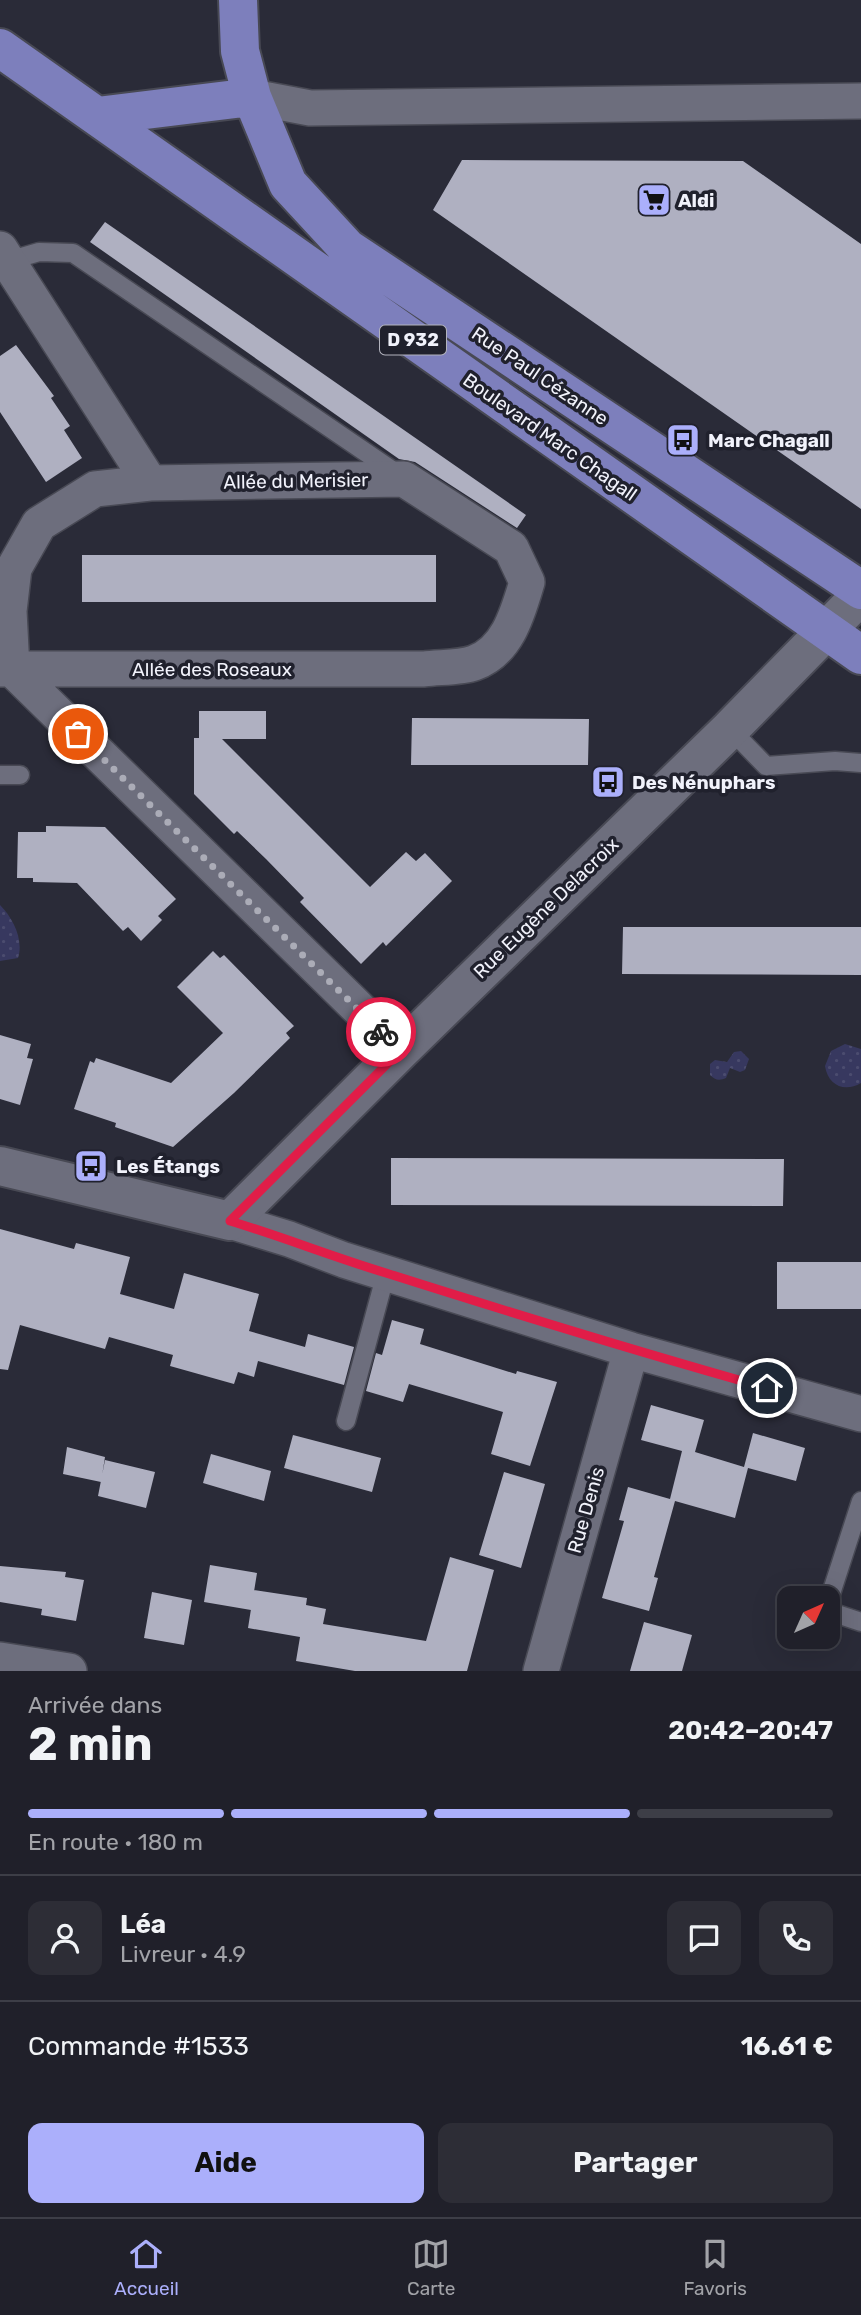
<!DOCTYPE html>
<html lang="fr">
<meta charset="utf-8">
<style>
:root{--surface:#20202a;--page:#2d2d36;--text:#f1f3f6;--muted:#a2a3a8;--line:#3d3e47;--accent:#abaffb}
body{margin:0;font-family:Rubik,sans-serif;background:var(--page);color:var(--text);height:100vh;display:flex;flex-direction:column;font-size:26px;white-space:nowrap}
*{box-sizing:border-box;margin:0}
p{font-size:23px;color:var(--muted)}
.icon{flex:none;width:38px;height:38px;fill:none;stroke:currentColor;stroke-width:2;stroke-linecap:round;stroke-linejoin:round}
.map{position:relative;height:1671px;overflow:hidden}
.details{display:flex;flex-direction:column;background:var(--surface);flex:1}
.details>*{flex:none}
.needle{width:46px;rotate:45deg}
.fabs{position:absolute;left:777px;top:1586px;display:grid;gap:14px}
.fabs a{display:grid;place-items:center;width:63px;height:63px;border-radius:14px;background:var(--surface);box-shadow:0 7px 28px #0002,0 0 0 2px var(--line);font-size:35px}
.pin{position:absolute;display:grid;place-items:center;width:60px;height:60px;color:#fff;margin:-30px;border:4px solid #fff;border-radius:50%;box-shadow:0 2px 7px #0007}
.courier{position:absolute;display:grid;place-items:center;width:70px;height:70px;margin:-35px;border:5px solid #e11d48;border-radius:50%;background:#fff;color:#222;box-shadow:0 2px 9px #0007}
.head em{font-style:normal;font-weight:700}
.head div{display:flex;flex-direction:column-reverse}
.head{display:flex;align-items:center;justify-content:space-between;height:119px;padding:0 28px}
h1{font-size:46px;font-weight:700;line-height:52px}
.bar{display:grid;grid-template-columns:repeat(4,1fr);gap:10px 7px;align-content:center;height:84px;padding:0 28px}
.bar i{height:9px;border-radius:5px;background:var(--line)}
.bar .current{background:var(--accent)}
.bar p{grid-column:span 4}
.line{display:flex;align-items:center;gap:18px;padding:0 28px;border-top:2px solid var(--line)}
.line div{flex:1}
.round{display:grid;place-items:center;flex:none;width:74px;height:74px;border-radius:14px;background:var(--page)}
.button{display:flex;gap:14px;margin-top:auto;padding:14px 28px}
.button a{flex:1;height:80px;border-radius:14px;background:var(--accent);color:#111;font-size:28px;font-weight:700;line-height:80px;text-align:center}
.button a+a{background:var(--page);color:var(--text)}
.menu{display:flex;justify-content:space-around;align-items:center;height:98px;border-top:2px solid var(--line);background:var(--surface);font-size:19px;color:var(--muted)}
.menu a{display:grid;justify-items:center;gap:4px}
.menu .current{color:var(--accent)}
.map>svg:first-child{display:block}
</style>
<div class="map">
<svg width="861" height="1671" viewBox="0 0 861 1671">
<defs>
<pattern id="park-dots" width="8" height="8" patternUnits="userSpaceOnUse" patternTransform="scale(1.75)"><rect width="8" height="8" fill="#37385f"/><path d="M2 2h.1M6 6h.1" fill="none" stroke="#4b4c6f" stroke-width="1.8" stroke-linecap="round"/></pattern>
</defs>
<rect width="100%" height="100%" fill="#2a2b38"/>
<path fill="url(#park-dots)" d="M 0,905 C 13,918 24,940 18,958 L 0,961 Z
M 845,1044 L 861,1049 L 861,1083 C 844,1093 828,1085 825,1066 L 831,1051 Z
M 741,1051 L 749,1059 L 745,1070 L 740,1072 L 730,1068 L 726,1078 C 719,1081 715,1080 710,1075 L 710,1064 L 715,1060 L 727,1062 L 734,1052 Z"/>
<path fill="#afb0c1" d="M 462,160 L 743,161 L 861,244 L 861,509 L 433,210 Z
M 105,222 L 526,515 L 517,528 L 415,462 L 399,459 L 90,242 Z
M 16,345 L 54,396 L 51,398 L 70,426 L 64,430 L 82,458 L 46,482 L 0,412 L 0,356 Z
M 82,555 L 436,555 L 436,602 L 82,602 Z
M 199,711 L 266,711 L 266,739 L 222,739 L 370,887 L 406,852 L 416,861 L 425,853 L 452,881 L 386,946 L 383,942 L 361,964 L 300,902 L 304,898 L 266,859 L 237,831 L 234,834 L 194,794 L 194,738 L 199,738 Z
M 412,718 L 589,719 L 588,765 L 411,765 Z
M 46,826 L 105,827 L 176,899 L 158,916 L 162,920 L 141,941 L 128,927 L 123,931 L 77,883 L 33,882 L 33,878 L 17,878 L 18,832 L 46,832 Z
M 623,927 L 861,927 L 861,975 L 622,974 Z
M 213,951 L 220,958 L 224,955 L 294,1026 L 286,1033 L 290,1038 L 234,1093 L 173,1147 L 115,1127 L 116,1123 L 74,1109 L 90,1061 L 94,1063 L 96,1058 L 171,1083 L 223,1033 L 177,987 Z
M 0,1035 L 31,1044 L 27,1058 L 33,1059 L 20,1105 L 0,1099 Z
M 391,1158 L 784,1159 L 783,1206 L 391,1205 Z
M 0,1229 L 74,1249 L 76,1243 L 130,1257 L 120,1294 L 174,1309 L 184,1273 L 259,1294 L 249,1331 L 305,1347 L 308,1334 L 354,1347 L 344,1385 L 258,1361 L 254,1377 L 238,1372 L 234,1384 L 170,1366 L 173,1355 L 109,1337 L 105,1349 L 20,1325 L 8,1370 L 0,1369 Z
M 777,1262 L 861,1262 L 861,1309 L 777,1309 Z
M 392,1320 L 424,1329 L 420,1344 L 516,1374 L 517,1371 L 557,1382 L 530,1466 L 491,1454 L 503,1412 L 409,1384 L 403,1402 L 366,1391 L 376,1353 L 382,1355 Z
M 651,1405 L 704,1420 L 695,1452 L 744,1467 L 753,1433 L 805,1448 L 796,1481 L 748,1468 L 735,1518 L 675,1501 L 654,1577 L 658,1578 L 649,1611 L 602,1598 L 624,1521 L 619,1520 L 628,1487 L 670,1499 L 682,1451 L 641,1440 Z
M 293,1435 L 381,1458 L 372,1492 L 284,1468 Z
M 67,1447 L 105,1457 L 101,1482 L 63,1474 Z
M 211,1454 L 271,1471 L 264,1501 L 203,1483 Z
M 105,1460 L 155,1472 L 146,1508 L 98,1496 Z
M 504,1472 L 545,1484 L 521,1568 L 479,1555 Z
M 450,1557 L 494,1570 L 467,1671 L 355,1671 L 296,1661 L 300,1637 L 248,1628 L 254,1590 L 307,1598 L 306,1605 L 326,1609 L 323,1624 L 426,1641 Z
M 210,1565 L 257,1573 L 251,1610 L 204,1602 Z
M 0,1566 L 66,1572 L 65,1577 L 84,1580 L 76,1621 L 41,1615 L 42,1609 L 0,1602 Z
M 152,1592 L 192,1600 L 184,1645 L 144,1638 Z
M 644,1622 L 692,1635 L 682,1671 L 630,1671 Z"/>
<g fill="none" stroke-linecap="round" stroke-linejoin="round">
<defs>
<path id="lane" d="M 8,261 L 39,252 L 73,253 L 399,475
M 730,729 L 766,766 L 835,761 L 861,763
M 0,775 L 20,775
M 346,1421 L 386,1273
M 828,1603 L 861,1501
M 828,1611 L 861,1622"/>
<path id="street" d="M 252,97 L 310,108 L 861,101
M 0,249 L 150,483 L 404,479 L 511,548 L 527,582 C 518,612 508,651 474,663 C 460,668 439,667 424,669 L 0,669
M 150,483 L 95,489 L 39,524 L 14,568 L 9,611 L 12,669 L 401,1050
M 230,1221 L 289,1239 L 344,1260 L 631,1350 L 861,1414
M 0,1660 L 69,1671
M 541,1671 L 631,1350"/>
<path id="secondary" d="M 0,1166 L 230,1221 L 401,1050 L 730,729 L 861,595"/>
<path id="primary" d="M 238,0 L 240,51 L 252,97 L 288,184 L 347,248 L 861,590
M 0,48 L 861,655
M 97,116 L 252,97"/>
</defs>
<use href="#lane" stroke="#484954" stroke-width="21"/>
<use href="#street" stroke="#484954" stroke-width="38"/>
<use href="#secondary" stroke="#484954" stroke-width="42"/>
<use href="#primary" stroke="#484954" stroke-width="42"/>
<use href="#lane" stroke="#6d6e7d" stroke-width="18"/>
<use href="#street" stroke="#6d6e7d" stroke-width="35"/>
<use href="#secondary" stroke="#6d6e7d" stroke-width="38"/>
<use href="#primary" stroke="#7d7fbc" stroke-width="38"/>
</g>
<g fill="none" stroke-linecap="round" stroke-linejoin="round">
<path stroke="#abacb7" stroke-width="7" stroke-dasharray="0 12.6" d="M 78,734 L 381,1032"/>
<path stroke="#e11d48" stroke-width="9" d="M 381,1032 L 401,1050 L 230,1221 C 283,1237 333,1257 386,1273 C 512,1313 639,1352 767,1388"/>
</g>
<defs>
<symbol id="supermarket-square" viewBox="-11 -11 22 22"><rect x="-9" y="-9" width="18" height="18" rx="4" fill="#abaffb" stroke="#20212d"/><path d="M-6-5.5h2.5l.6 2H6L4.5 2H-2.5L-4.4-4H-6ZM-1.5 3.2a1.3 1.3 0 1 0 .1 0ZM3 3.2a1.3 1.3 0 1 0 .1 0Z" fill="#111"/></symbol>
<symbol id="bus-square" viewBox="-11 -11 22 22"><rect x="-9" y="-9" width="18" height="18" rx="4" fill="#abaffb" stroke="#20212d"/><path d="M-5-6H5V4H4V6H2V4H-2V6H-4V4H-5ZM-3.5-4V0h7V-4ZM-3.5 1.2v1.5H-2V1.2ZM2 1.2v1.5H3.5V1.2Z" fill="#111"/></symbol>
</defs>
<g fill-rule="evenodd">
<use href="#supermarket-square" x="635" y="181" width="38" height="38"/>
<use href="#bus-square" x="664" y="421" width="38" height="38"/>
<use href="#bus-square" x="589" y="763" width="38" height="38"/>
<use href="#bus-square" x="72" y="1147" width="38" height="38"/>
</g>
<g text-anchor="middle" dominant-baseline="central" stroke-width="7" stroke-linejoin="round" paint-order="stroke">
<rect fill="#20212d" stroke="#b2b3bd" stroke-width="2" x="380" y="325.5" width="66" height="29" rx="5"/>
<g font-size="18" font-weight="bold" fill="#f1f2fb">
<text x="413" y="340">D 932</text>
</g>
<g font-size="19" font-weight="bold" fill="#f1f2fb" stroke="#20212d" text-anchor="start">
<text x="678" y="200">Aldi</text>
<text x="708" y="440">Marc Chagall</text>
<text x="632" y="782">Des Nénuphars</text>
<text x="116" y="1166">Les Étangs</text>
</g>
<g font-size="19" fill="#f1f2fb" stroke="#20212d">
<text transform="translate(540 376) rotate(34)">Rue Paul Cézanne</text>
<text transform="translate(550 437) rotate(35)">Boulevard Marc Chagall</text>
<text transform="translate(296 481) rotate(-1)">Allée du Merisier</text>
<text x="212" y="669">Allée des Roseaux</text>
<text transform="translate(546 908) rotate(-44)">Rue Eugène Delacroix</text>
<text transform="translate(586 1510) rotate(-74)">Rue Denis</text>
</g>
</g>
</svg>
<div class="fabs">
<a><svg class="needle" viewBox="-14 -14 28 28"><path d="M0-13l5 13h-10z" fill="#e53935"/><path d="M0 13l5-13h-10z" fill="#a2a3a8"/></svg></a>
</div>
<div class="pin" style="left:78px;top:734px;background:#ea580c"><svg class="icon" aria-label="bag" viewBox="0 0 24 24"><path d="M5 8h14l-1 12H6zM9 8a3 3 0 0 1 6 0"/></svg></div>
<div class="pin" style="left:767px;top:1388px;background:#1f2937"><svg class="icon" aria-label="home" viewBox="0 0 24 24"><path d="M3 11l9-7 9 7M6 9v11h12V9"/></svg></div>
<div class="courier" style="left:381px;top:1032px"><svg class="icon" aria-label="bike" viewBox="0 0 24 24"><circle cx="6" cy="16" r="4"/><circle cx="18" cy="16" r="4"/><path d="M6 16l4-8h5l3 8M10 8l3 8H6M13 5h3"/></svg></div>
</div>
<section class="details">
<div class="head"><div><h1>2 min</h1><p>Arrivée dans</p></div><em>20:42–20:47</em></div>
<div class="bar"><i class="current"></i><i class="current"></i><i class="current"></i><i></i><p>En route · 180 m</p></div>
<div class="line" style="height:126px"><a class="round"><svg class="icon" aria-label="person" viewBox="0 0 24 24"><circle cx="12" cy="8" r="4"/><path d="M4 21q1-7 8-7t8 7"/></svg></a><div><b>Léa</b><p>Livreur · 4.9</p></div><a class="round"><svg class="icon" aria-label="chat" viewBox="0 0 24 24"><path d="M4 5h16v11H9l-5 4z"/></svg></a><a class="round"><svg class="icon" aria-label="phone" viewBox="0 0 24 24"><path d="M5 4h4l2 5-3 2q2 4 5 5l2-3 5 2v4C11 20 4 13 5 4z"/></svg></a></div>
<div class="line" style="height:91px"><div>Commande #1533</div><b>16.61 €</b></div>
<div class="button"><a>Aide</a><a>Partager</a></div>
</section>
<nav class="menu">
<a class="current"><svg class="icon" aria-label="home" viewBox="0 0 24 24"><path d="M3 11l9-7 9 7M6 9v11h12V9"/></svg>Accueil</a>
<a><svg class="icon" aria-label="map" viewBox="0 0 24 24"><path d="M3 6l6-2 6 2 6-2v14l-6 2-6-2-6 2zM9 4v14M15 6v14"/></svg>Carte</a>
<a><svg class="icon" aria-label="saved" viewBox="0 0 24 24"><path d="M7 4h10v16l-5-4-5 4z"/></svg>Favoris</a>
</nav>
